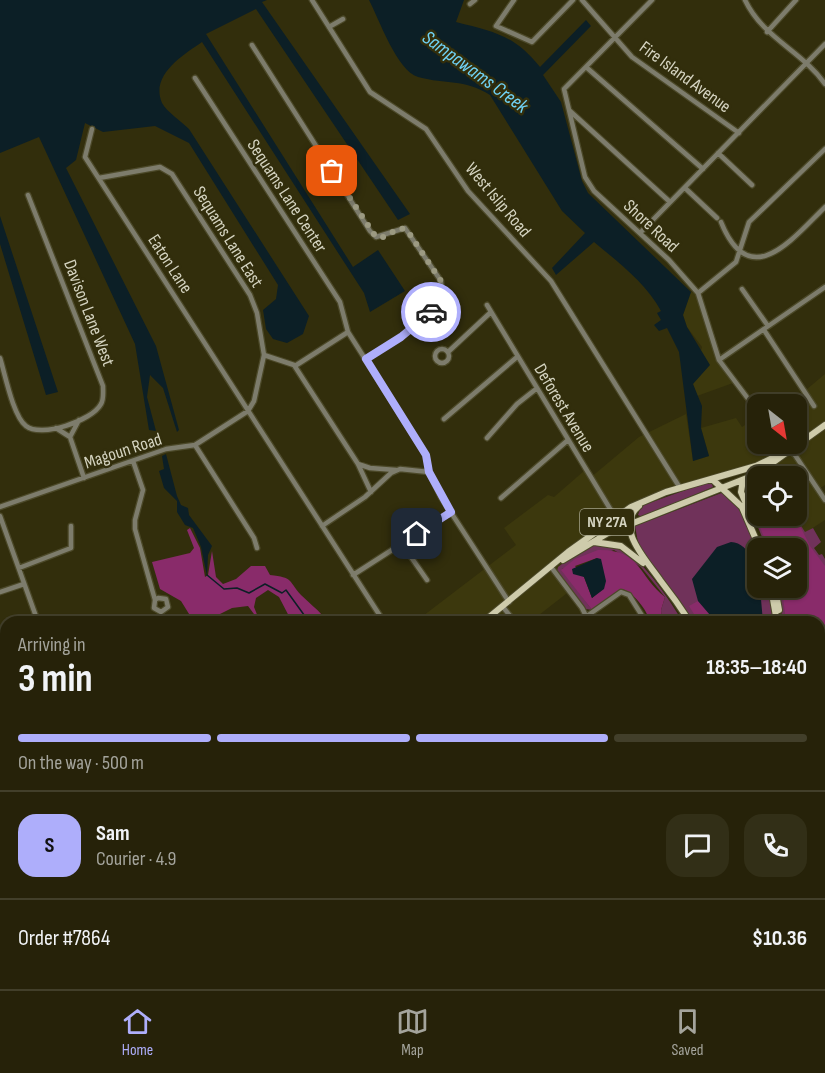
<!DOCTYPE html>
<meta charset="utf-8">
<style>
:root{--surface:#262209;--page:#322f17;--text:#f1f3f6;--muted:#a4a49c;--line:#423f2a;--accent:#aeaefb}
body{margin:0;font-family:"Sofia Sans Condensed",sans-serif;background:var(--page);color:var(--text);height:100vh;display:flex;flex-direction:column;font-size:22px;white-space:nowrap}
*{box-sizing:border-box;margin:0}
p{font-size:20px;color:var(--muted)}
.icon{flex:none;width:33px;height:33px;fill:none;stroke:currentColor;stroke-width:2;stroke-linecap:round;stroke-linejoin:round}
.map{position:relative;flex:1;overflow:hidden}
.side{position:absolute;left:0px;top:616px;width:825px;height:374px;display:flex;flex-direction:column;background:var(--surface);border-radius:18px 18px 0 0;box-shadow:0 2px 4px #0004,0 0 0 2px var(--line)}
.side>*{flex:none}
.needle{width:39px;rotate:149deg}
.tools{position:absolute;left:747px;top:394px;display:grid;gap:12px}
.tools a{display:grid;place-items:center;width:60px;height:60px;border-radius:12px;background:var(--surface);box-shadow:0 2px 4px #0004,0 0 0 2px var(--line);font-size:30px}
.pin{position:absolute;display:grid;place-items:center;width:51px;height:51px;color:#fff;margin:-26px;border-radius:12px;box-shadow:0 3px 9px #0006}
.courier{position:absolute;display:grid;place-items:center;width:60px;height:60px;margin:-30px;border:4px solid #aeaefb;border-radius:50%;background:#fff;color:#222;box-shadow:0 2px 8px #0007}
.headline em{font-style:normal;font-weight:700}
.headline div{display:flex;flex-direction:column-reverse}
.headline{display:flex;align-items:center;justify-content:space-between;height:102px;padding:0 18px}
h1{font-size:39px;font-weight:700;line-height:45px}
.bar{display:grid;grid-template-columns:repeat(4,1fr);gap:9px 6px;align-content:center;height:72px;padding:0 18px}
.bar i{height:8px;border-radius:4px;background:var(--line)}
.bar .on{background:var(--accent)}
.bar p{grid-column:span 4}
.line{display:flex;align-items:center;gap:15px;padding:0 18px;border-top:2px solid var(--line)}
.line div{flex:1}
.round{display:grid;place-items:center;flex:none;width:63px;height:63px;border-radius:18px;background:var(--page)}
.menu{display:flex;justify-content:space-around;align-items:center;height:84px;border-top:2px solid var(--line);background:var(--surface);font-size:16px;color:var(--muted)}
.menu a{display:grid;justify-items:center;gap:3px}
.menu .on{color:var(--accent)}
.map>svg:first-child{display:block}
</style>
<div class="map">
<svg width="825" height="989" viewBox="0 0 825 989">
<rect width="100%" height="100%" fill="#322e0c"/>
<path fill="#3c380d" d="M 691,292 L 697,294 L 718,362 L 733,383 L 697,396 L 693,384 L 702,347 L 687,327 L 683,315 Z
M 825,374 L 825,485 L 819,489 L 825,498 L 825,520 L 805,533 L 795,516 L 796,477 L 783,477 L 774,463 L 761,463 L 680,486 L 586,546 L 558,571 L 571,590 L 530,622 L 415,622 L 516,545 L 504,528 L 548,495 L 554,497 L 584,471 L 590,478 L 639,437 L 686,414 L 693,461 L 709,456 L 701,428 L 736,418 L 742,427 L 757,417 L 758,444 L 796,444 L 796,405 L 788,405 Z
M 825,928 L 825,989 L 822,989 L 814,984 L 819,984 L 819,939 Z
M 204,984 L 387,984 L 390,989 L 206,989 Z"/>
<path fill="#70325a" d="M 776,466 L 783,477 L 758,477 L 758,516 L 795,516 L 805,532 L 813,528 L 821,542 L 814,548 L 819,555 L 822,554 L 825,559 L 825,690 L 819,693 L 819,622 L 783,622 L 777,588 L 796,588 L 796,549 L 767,549 L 743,491 L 745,481 Z
M 711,481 L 713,487 L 642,517 L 638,515 L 641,506 Z
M 724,492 C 754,521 757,548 758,588 L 768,588 L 774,622 L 694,622 L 639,548 L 635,526 Z
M 595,544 C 601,544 608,544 614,545 C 639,552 670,601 683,622 L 673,622 L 666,617 L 666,622 L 662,622 L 661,610 L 665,597 L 641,567 L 614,550 L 562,569 L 592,610 L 586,609 L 557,571 L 558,567 L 586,546 Z
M 819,847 L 825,850 L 825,896 L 821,905 L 824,894 L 819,888 Z"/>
<path fill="#892b6a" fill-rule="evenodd" d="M 795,516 L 810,546 L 825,566 L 825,630 L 814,615 L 803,616 L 799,622 L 786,622 L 782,588 L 796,588 L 796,549 L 769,549 L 759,525 L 759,516 Z
M 190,528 L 200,548 L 205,577 L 208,575 L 212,551 L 216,577 L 223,584 L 236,579 L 251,566 L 265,566 L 270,575 C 294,578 287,579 301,595 C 308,602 316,608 323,616 L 313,622 L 292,622 L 279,597 L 268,590 L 256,598 L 254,607 L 260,622 L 248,606 L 232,608 L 220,614 L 219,622 L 194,622 L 181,601 L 160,589 L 152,562 L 190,553 L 194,548 L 187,530 Z
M 598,550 C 641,549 638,576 665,597 L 661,610 L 662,622 L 650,622 C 648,611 633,592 622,589 L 592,610 L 561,570 L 575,559 ZM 597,558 L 601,590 L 592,598 L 584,577 L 575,566 Z
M 698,601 L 716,622 L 699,622 L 689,606 Z"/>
<path fill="#0c1f26" d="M 0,0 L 267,0 L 262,2 L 410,214 L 398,220 L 256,9 L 206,34 L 353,267 L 378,250 L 405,291 L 370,312 L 364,293 L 202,42 C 183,55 150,75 162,103 C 167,112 182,122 189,129 L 309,316 L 303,334 L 287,343 L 273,339 L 266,329 L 263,310 L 276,299 L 278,285 L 189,143 L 155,126 L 103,132 L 85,123 L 76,160 L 66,168 L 156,346 L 179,430 L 177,432 L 163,388 L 150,375 L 147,397 L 156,431 L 149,430 L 135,344 L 39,137 L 0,153 Z
M 369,0 L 464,0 L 456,22 C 495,32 514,35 540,67 L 586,20 L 591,26 L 543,75 L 561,102 L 582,181 L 588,193 L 691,292 L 683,315 L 687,327 L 710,365 L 693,384 L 702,406 L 701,428 L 709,456 L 693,461 L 679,352 L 667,328 L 659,331 L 654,325 L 661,320 L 657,313 L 661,311 C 646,283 618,262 594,242 L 556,275 L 552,268 L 585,233 L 562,211 L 490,95 C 463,78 447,85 418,77 C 397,71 379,19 369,0 Z
M 0,216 L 58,392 L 46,395 L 0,244 Z
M 166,454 L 177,496 L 181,505 L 188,508 L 189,515 L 212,546 L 208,555 L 207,576 L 201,547 L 193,528 L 185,525 L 177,512 L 177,501 L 164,488 L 159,471 L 164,469 L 162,456 Z
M 731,542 C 751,543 758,571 758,588 L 760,588 L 763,622 L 716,622 L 698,601 L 692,579 L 717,547 Z
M 597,558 L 601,559 L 606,581 L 604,589 L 592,598 L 584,577 L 573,574 L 572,569 Z
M 0,856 L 6,861 L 6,953 L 0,953 Z"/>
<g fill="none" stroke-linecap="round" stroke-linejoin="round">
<path stroke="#0c1f26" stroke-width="1.5" d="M 207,575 L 224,589 L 237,588 L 249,593 L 265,584 L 282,593 L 286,590 L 307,619
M 705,984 L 705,989
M 757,984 L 767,989"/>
<defs>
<path id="minor" d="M 312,0 L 370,92 L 426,129 L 468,191 L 551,281 L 680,488
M 514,0 L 496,26 L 532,42 L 573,0
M 582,0 L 632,57 L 739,133
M 652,0 L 564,89 L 585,177 L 594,191 L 669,260 L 698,293 L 719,360 L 758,412
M 745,0 C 763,38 802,51 825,84
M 470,4 L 475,0
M 329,27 L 343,19
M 767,32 L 796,0
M 252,45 L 370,231 L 376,237 L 405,228 L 441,281 L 442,299 L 436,308 L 401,337 L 366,359
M 586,67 L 703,169
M 195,78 L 340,302 L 348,332 L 426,455 L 429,472 L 441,497 L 509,602
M 570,111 L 670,202
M 92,129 L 85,157 L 384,622
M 718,153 L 752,185
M 685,188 L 717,218
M 721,222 C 750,294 793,238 825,207
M 640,233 L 825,44
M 742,289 L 768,326
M 698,293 L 736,262 L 749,222 L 825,149
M 487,305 L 615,517
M 764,330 L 814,406
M435 356a7 7 0 1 1 14 0a7 7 0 1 1-14 0Z
M 448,352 L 491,312
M 264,355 L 294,365 L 358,464 L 371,492
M 0,358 C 5,374 13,416 26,426 C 41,438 92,421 101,404 C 104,399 103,393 103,386 L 28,195
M 719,360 L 825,287
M 295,366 L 348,332
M 444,419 L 517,357
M 79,420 L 70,437 L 84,478
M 56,428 L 70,437
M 487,438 L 517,404 L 536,389
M 782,444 L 795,455 L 825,500
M 195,445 L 254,538 L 257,548
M 133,461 L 143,490 L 135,520 L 135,529 L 155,600 L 154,608 L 161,612 L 168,607 L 166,599 L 158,598 L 155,600
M 358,464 L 370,468 L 396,470
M 501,498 L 568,440
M 0,507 L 166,449 L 195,445 L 248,411 L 254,401 L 264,355 L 257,313 L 250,295 L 172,174 L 160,167 L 99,178
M 0,516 L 38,622
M 322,526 L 365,497 L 391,473 L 400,469 L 429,472
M 402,544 L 427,580
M 551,567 L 582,608 L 589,622
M 19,568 L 71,548 L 71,526
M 353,575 L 451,512
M 0,592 L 24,584
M 503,607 L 515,622
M 587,616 L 621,592 L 629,595 L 646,622
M 205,621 L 205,622
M 0,679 L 6,696
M 819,696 L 825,692
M 0,717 L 6,715
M 819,823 L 825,826
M 104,984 L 106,989
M 173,984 L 175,989
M 581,984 L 582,989
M 645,984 L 646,989
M 402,989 L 411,984
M 696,989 L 697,984"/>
<path id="major" d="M 712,479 L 742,507 L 760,549
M 743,480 L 741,492 L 753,520
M 639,506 C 613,527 648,562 660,580 C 671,594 681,608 690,622
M 594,542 L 621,546 L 643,563
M 563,560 L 608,533 L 757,474 L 825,425
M 771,588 L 777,622
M 775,588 L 779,610
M 483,622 L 568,552 L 631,507 L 666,492 L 756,466 L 789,450
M 0,829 L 6,828
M 819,845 L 825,847
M 819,924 L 825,912
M 819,936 L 825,925
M 392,984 L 395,989
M 716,984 L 717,989
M 807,984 L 809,989
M 785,989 L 787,984"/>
</defs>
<use href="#minor" stroke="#4c4929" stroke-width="7"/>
<use href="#major" stroke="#4c4929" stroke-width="8"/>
<use href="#minor" stroke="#7d7c6c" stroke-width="4.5"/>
<use href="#major" stroke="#cecbab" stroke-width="6"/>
<defs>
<path id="major-bridge" d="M 794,984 L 795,989"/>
</defs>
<use href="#major-bridge" stroke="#4c4929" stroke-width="8" stroke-linecap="butt"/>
<use href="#major-bridge" stroke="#cecbab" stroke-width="6"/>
</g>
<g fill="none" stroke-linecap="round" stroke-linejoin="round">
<path stroke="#9c9a82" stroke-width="6" stroke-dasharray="0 10.8" d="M 332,171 L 376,237 L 383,237 L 400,228 L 407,230 L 441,281 L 442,300 L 431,312"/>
<path stroke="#aeaefb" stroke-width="8" d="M 417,534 L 451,512 L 429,472 L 426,455 L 366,359 L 401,337 L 431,312"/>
</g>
<g text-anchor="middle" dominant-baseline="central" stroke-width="5" stroke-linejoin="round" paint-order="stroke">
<rect fill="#322e0c" stroke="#a4a28b" stroke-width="1.5" x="580" y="509" width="54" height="26" rx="4.5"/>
<g font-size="16" font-weight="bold" fill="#d5d4c1">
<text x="607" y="522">NY 27A</text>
</g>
<g font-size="18" fill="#d5d4c1" stroke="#322e0c">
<text transform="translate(685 77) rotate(36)">Fire Island Avenue</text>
<text transform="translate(287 196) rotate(57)">Sequams Lane Center</text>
<text transform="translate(498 200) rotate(50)">West Islip Road</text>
<text transform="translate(651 226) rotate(43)">Shore Road</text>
<text transform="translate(228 237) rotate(58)">Sequams Lane East</text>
<text transform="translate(170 264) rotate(57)">Eaton Lane</text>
<text transform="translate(89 313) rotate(69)">Davison Lane West</text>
<text transform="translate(564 408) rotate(59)">Deforest Avenue</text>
<text transform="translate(123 451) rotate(-18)">Magoun Road</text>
</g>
<g font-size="20" font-style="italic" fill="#70d3f6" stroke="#322e0c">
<text transform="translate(475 72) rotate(36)">Sampawams Creek</text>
</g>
</g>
</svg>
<div class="tools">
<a><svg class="needle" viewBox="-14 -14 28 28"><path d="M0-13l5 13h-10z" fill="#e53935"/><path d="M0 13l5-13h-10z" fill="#a4a49c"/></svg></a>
<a><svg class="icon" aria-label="locate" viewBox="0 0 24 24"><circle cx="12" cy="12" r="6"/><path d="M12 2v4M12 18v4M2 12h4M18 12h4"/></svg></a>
<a><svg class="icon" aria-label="layers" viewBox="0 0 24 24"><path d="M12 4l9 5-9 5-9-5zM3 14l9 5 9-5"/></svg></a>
</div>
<div class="pin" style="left:332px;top:171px;background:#ea580c"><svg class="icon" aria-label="bag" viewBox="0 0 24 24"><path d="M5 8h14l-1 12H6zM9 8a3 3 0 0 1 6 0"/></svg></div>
<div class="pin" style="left:417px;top:534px;background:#1f2937"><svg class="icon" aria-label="home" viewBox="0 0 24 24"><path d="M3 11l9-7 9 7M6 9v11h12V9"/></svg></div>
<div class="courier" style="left:431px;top:312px"><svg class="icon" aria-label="car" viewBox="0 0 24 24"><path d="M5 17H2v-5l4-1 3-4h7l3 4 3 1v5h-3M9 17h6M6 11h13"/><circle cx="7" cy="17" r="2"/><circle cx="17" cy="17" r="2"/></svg></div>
<section class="side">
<div class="headline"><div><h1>3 min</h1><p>Arriving in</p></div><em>18:35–18:40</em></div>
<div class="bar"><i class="on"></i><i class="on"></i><i class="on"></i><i></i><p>On the way · 500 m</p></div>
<div class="line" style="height:108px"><b class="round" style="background:var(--accent);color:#111">S</b><div><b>Sam</b><p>Courier · 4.9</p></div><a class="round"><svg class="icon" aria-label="chat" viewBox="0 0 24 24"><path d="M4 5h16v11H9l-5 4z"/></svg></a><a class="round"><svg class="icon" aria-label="phone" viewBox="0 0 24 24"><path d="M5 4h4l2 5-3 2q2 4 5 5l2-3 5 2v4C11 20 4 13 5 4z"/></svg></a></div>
<div class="line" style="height:78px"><div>Order #7864</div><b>$10.36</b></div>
</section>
</div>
<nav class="menu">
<a class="on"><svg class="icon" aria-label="home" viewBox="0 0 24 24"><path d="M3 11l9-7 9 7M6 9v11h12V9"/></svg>Home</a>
<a><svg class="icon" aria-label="map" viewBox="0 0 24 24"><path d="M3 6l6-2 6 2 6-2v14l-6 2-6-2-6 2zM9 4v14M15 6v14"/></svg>Map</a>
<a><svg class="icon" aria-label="saved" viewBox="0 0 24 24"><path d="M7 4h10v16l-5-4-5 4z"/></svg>Saved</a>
</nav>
